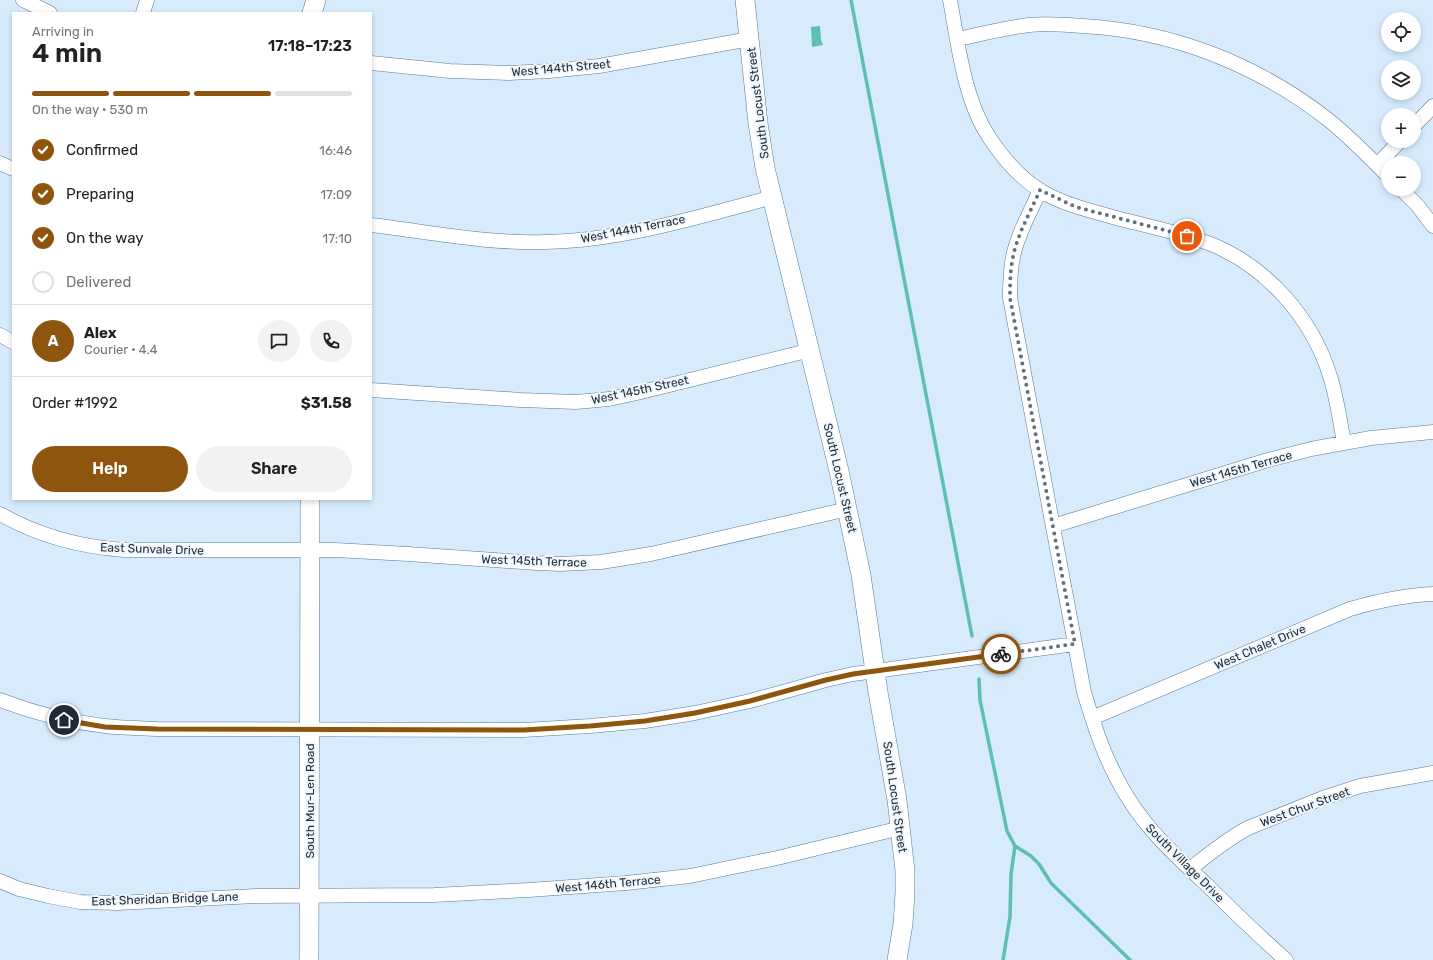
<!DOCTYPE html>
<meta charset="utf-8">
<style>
:root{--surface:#fff;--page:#f2f2f2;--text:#222;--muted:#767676;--line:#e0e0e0;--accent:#8d550d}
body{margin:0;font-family:Rubik,sans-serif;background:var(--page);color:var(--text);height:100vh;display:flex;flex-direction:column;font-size:15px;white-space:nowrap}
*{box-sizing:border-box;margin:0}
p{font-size:13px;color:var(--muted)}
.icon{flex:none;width:22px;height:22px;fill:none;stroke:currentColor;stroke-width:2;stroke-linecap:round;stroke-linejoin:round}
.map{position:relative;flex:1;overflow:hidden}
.panel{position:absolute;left:12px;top:12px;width:360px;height:488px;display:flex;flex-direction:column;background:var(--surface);border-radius:0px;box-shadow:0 2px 6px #0003}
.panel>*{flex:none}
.controls{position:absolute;left:1381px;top:12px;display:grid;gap:8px}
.controls a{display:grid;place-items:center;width:40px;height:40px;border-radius:50%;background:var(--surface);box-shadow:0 2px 6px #0003;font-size:20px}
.pin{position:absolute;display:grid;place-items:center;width:34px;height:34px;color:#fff;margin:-17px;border:2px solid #fff;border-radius:50%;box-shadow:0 1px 4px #0007}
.courier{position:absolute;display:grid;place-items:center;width:40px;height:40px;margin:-20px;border:3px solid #8d550d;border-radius:50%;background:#fff;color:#222;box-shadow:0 1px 5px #0007}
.head em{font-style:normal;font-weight:600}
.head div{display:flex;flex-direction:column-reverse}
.head{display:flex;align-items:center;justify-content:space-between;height:68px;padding:0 20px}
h1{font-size:26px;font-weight:600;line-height:30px}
.bar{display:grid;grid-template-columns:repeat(4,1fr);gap:6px 4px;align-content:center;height:48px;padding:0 20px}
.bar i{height:5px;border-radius:3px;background:var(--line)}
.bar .active{background:var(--accent)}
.bar p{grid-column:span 4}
.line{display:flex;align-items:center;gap:10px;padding:0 20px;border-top:1px solid var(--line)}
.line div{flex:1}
.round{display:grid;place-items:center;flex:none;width:42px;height:42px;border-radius:21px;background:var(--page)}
ol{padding:0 20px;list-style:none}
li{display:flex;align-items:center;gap:12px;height:44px}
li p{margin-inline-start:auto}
li .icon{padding:4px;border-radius:50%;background:var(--accent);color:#fff;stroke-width:4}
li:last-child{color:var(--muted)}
li i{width:22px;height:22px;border:2px solid var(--line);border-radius:50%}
.primary-button{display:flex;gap:8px;margin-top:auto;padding:8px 20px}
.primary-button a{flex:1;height:46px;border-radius:24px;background:var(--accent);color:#fff;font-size:16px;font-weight:600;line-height:46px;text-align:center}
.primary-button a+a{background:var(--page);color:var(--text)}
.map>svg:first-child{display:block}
</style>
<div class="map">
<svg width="1433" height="960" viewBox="0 0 1433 960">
<rect width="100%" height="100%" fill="#d7ebfd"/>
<path fill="#5dc0b3" d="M 820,26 L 821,40 L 823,45 L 812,47 L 811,27 Z"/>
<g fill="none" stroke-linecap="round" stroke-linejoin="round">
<path stroke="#5dc0b3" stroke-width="3.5" d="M 851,0 L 972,636
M 979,679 L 980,700 L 1007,831 L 1015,846 L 1031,856 L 1039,864 L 1051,883 L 1130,960
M 1003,960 L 1010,917 L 1011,874 L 1015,846"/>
<defs>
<path id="street" d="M 23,0 L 50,13
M 950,0 C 958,43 964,100 989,137 C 1002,157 1020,178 1041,191 C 1066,206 1096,212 1124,220 C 1152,227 1181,233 1208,243 C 1266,265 1312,318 1330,376 C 1337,398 1340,421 1344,443
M 143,13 L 147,0
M 958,39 C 981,34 1005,28 1029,25 C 1047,23 1065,25 1083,26 C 1172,31 1256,64 1326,118 C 1348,135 1368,156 1388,176
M 371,63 L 450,71 L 509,73 L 549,71 L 599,66 L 750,39
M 1414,126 L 1433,106
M 0,163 L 13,169
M 1377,165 L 1400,141
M 1401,189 L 1418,206 L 1433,226
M 1040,190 C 1031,211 1017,235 1013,257 C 1010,271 1010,284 1010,298 L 1084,692 C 1095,729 1107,765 1128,798 C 1149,832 1178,858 1207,885 C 1233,911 1259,936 1286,960
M 371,225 C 430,232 487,244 546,242 C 623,240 699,217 773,197
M 0,335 L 13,342
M 371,390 L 521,400 L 576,402 L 609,399 L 637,393 L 811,350
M 0,514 C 39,536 80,547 124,550 L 335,550 L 408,554 L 537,563 L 560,564 L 601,562 L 651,554 L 848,509
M 1053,526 L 1268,460 L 1311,449 L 1371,438 L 1433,432
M 0,700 C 34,713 69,722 105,726 C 122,728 140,728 157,729 L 524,730 L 590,726 L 645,721 L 695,713 L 750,701 L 826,680 L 853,674 L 1075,644
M 1092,718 L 1350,609 C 1378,601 1404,595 1433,594
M 1190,869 C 1209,854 1227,839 1248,828 L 1323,798 L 1360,786 L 1433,773
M 0,881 L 19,889 L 48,896 L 80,902 L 117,903 L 256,896 L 434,895 L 529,890 L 626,883 L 690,876 L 777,858 L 901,828"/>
<path id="secondary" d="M 745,0 L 758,123 L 765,168 L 839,471 L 861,575 L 878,692 L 897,800 L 905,871 L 905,893 L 903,924 L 897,960
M 312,13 L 316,0
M 309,960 L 310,499"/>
</defs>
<use href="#street" stroke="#597892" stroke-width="15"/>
<use href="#secondary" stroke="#597892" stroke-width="20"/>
<use href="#street" stroke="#fff" stroke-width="14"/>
<use href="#secondary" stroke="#fff" stroke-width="19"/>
</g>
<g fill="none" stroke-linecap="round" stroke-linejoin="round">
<path stroke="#61717e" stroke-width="4" stroke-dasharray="0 7.2" d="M 1001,654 L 1075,644 L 1010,298 C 1010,284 1010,271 1013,257 C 1017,235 1031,211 1040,190 L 1076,207 L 1187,236"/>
<path stroke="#8d550d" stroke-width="5" d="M 64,720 L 105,727 L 157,729 L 524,730 L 590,726 L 645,721 L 695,713 L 750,701 L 826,680 L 853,674 L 1001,654"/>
</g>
<g text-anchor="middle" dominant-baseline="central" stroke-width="4" stroke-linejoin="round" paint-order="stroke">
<g font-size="12" fill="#222f3a" stroke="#eff6fc">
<text transform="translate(561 68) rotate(-5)">West 144th Street</text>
<text transform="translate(758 103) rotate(-97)">South Locust Street</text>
<text transform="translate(633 229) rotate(-11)">West 144th Terrace</text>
<text transform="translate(640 390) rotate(-12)">West 145th Street</text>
<text transform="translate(1241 469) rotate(-16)">West 145th Terrace</text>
<text transform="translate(840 478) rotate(77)">South Locust Street</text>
<text transform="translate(152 549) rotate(2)">East Sunvale Drive</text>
<text transform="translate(534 561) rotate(2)">West 145th Terrace</text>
<text transform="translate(1260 647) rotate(-23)">West Chalet Drive</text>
<text transform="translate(895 797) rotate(82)">South Locust Street</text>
<text transform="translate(310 801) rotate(-90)">South Mur-Len Road</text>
<text transform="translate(1305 807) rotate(-20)">West Chur Street</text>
<text transform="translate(1185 863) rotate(45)">South Village Drive</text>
<text transform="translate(608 884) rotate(-5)">West 146th Terrace</text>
<text transform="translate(165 899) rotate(-2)">East Sheridan Bridge Lane</text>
</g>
</g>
</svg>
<div class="controls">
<a><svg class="icon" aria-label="locate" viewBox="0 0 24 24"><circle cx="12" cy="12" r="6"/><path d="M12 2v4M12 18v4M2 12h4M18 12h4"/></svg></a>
<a><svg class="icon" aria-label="layers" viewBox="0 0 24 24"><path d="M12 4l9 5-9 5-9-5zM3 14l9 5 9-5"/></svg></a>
<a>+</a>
<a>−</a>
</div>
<div class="pin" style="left:1187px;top:236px;background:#ea580c"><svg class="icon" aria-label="bag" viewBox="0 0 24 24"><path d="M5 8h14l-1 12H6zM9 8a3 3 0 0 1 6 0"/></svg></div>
<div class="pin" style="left:64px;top:720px;background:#1f2937"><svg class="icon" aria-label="home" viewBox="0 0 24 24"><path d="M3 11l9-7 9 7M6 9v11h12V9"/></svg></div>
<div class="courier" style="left:1001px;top:654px"><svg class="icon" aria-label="bike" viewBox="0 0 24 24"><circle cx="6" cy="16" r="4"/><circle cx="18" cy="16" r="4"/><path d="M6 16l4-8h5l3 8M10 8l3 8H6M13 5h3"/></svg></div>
<section class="panel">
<div class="head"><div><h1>4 min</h1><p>Arriving in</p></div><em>17:18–17:23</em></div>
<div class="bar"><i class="active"></i><i class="active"></i><i class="active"></i><i></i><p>On the way · 530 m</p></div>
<ol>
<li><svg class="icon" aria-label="check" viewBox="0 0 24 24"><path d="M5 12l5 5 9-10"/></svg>Confirmed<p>16:46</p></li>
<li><svg class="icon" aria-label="check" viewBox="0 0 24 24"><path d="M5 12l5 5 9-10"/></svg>Preparing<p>17:09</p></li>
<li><svg class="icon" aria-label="check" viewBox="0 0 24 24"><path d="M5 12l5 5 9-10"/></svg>On the way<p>17:10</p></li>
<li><i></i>Delivered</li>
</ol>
<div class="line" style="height:72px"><b class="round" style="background:var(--accent);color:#fff">A</b><div><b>Alex</b><p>Courier · 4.4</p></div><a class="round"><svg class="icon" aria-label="chat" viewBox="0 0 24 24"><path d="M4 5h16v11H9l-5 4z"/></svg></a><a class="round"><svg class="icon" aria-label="phone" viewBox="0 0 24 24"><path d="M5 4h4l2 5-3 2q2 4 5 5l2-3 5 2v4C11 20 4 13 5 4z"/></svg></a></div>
<div class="line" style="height:52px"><div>Order #1992</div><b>$31.58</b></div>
<div class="primary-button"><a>Help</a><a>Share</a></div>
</section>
</div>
